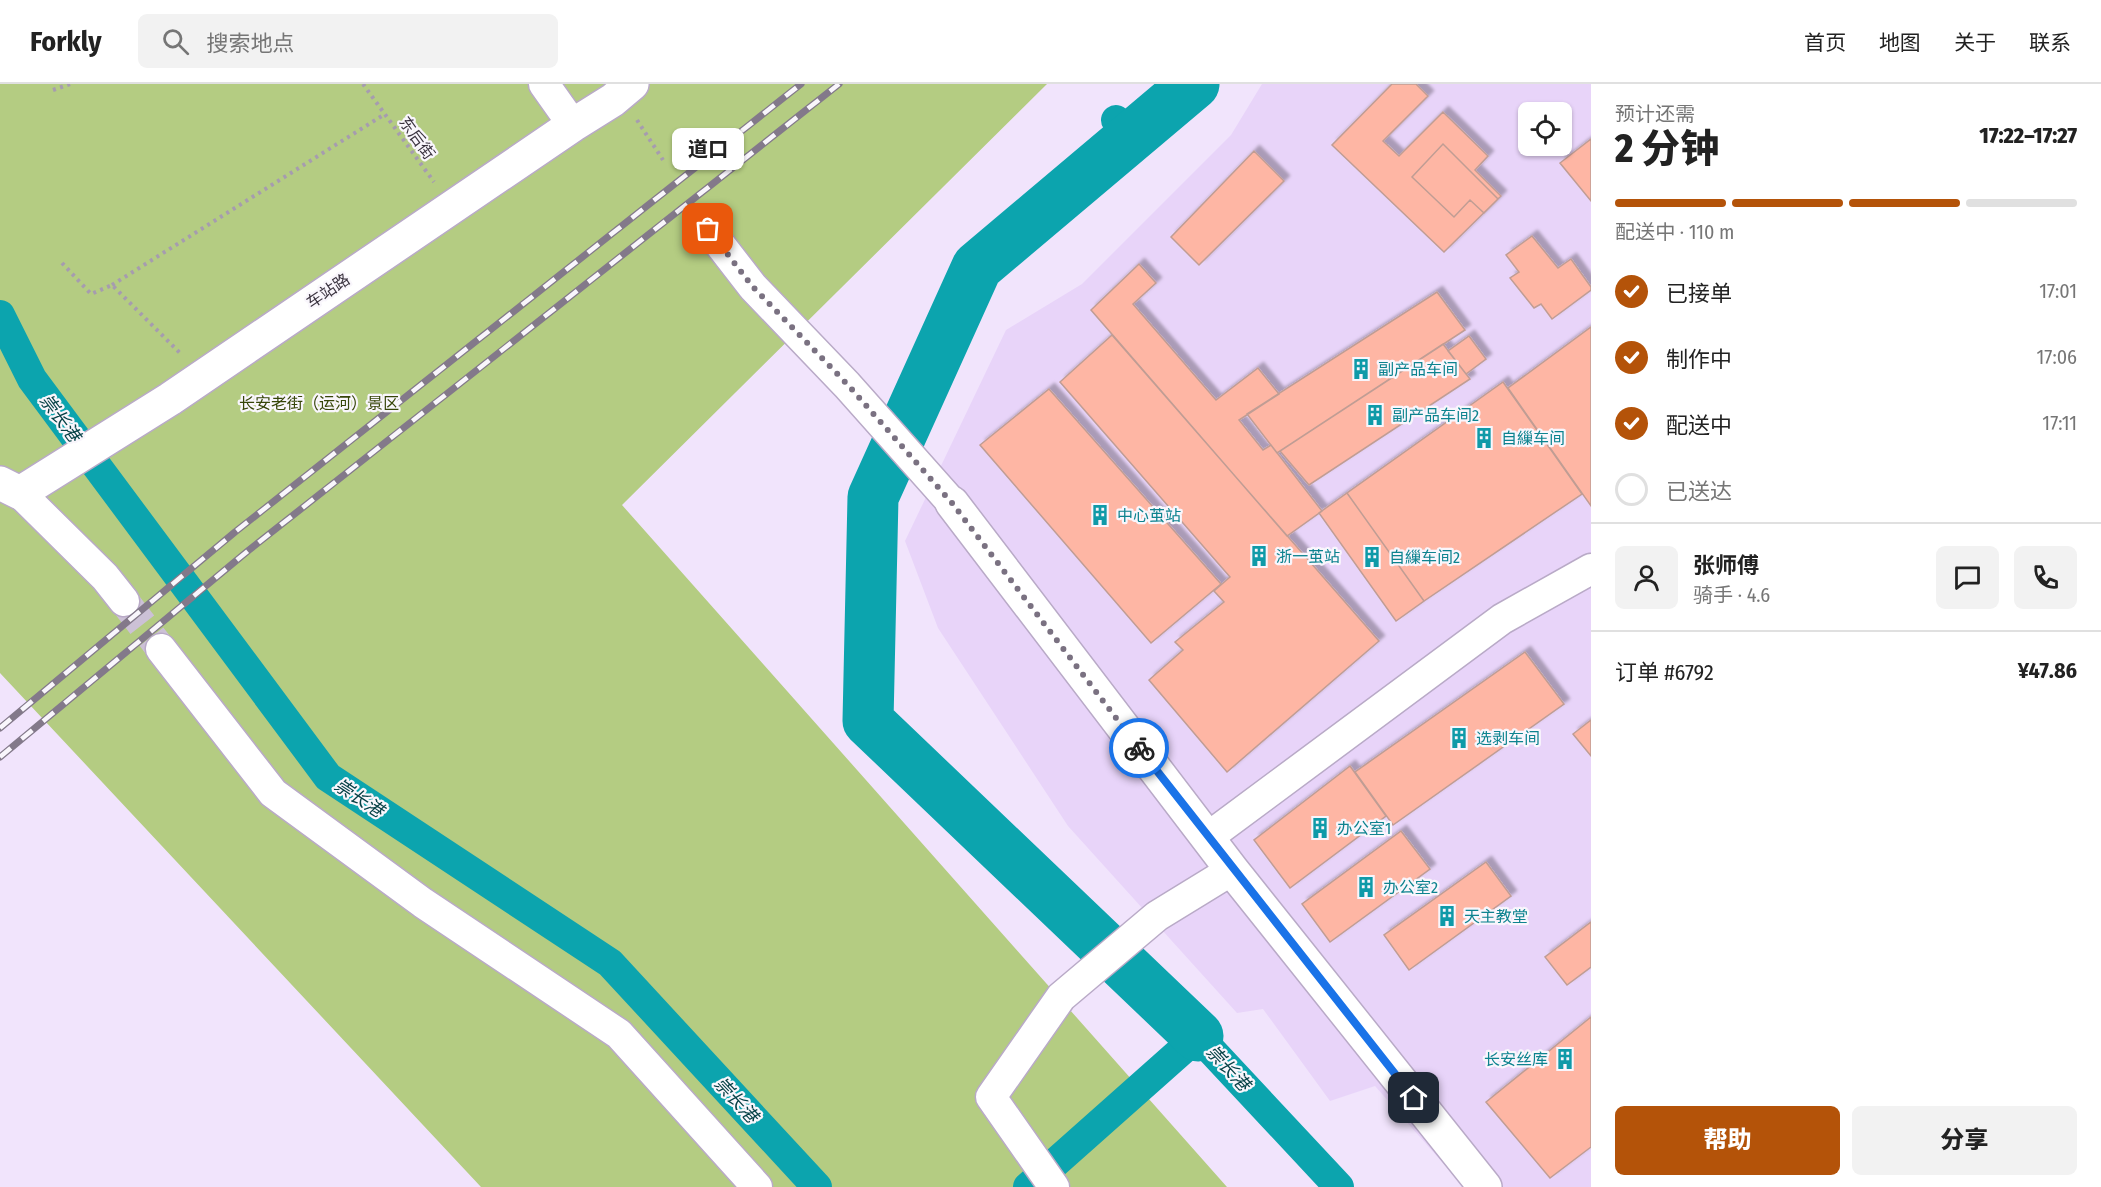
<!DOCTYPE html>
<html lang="zh">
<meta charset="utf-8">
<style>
:root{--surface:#fff;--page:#f2f2f2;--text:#222;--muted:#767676;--line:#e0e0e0;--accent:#b45309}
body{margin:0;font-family:"Fira Sans Condensed","Noto Sans SC",sans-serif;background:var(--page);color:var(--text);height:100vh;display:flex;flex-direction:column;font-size:22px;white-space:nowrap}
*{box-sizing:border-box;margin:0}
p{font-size:20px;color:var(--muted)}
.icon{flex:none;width:33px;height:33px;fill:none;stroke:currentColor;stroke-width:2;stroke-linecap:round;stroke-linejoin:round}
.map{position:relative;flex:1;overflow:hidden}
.sheet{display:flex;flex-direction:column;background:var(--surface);width:510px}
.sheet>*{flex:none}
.fabs{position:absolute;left:1518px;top:18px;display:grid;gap:12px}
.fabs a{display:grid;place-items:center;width:54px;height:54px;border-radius:9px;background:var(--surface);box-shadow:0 2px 4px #0004;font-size:30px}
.pin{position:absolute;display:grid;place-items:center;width:51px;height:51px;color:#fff;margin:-26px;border-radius:12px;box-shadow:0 3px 9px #0006}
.courier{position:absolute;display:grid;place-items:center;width:60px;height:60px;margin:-30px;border:4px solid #1a73e8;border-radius:50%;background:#fff;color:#222;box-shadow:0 2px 8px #0007}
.bubble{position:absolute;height:42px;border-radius:9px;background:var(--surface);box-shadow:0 2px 4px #0004;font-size:20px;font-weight:800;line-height:42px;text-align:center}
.head em{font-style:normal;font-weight:800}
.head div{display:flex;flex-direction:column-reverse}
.head{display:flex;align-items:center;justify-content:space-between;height:102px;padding:0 24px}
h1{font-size:39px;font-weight:800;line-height:45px}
.bar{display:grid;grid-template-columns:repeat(4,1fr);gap:9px 6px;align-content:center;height:72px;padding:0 24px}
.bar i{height:8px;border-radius:4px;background:var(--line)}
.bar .on{background:var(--accent)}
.bar p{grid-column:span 4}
.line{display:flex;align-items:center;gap:15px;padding:0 24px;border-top:2px solid var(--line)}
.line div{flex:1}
.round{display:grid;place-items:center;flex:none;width:63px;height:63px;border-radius:9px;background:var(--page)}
ol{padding:0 24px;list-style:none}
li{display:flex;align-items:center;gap:18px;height:66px}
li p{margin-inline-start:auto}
li .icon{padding:6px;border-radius:50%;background:var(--accent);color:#fff;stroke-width:4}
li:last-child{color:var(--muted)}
li i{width:33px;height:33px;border:3px solid var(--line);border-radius:50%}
.cta{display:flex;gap:12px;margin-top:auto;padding:12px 24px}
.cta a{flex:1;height:69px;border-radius:9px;background:var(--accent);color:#fff;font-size:24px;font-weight:800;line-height:69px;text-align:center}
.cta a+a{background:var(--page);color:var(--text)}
header{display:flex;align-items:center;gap:36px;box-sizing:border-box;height:84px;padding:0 30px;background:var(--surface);border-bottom:2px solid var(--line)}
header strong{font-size:28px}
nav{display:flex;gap:33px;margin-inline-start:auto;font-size:21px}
.search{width:420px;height:54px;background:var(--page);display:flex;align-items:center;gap:15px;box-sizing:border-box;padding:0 21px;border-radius:9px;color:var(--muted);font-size:22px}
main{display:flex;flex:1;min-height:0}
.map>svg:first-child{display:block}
</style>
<header>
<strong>Forkly</strong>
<div class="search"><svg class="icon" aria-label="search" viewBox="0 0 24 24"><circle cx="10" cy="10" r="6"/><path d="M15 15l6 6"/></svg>搜索地点</div>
<nav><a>首页</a><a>地图</a><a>关于</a><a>联系</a></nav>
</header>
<main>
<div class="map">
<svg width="1591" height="1103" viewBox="0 0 1591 1103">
<defs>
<filter id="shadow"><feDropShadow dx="5.5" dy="-5.5" stdDeviation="1.5" flood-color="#0004"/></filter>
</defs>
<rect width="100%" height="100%" fill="#f1e4fc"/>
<path fill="#e8d4f9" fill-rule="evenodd" d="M 1262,0 L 1591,0 L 1591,1103 L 1464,1103 L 1375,1002 L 1330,1017 L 1263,925 L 1237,929 L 1068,742 L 938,544 L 905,457 L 1006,246 L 1082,200 L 1231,51 ZM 1528,28 L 1562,28 L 1562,62 L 1528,62 Z"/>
<path fill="#b4cc82" d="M 0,0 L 1047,0 L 622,421 L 1227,1103 L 481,1103 L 0,589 Z"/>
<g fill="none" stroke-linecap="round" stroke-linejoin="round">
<path stroke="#0ca4ae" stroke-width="30" d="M 1116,36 L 1130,55
M 0,231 L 32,295 L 328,693 L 610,879 L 817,1103
M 1028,1103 L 1198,952 L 1339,1103"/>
<path stroke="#0ca4ae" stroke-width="51" d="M 1194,0 L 977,183 L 873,413 L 868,637 L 1198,952"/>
</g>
<path fill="#feb6a4" stroke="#c09d94" stroke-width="1.5" filter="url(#shadow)" d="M 1392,0 L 1416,0 L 1428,12 L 1383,57 L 1399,72 L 1443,28 L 1488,72 L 1475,86 L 1501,112 L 1444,168 L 1332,61 Z
M 1591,55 L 1591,117 L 1560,79 Z
M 1443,60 L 1498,115 L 1484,129 L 1470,116 L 1454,133 L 1412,93 Z
M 1254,67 L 1284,97 L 1199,181 L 1171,153 Z
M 1532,152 L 1558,184 L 1571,175 L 1591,203 L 1591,206 L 1552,235 L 1541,220 L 1534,224 L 1510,194 L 1519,188 L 1506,171 Z
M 1139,180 L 1156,199 L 1133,220 L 1216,316 L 1258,284 L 1279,310 L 1239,336 L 1263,366 L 1271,361 L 1322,427 L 1287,452 L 1091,226 Z
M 1437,208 L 1465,246 L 1277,369 L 1247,330 Z
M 1591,243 L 1591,422 L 1508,304 Z
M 1112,251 L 1379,557 L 1227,688 L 1149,596 L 1183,566 L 1175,558 L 1224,518 L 1214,507 L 1230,493 L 1060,298 Z
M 1469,252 L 1486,275 L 1466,290 L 1448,267 Z
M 1443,260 L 1470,295 L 1309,401 L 1280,367 Z
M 1503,298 L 1582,410 L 1424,517 L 1347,409 Z
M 1049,305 L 1221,500 L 1151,559 L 980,361 Z
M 1347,409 L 1424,517 L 1396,537 L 1319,429 Z
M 1525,568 L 1564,620 L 1393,741 L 1355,688 Z
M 1591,636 L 1591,672 L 1573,650 Z
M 1350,682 L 1386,732 L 1290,804 L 1254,756 Z
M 1401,747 L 1430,785 L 1330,858 L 1302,820 Z
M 1486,778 L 1511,812 L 1409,886 L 1384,851 Z
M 1591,838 L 1591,883 L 1567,901 L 1545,873 Z
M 1591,933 L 1591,1063 L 1550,1094 L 1486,1018 Z"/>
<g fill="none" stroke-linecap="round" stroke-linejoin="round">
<path stroke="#ccc1d6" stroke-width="30" stroke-dasharray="30 15" stroke-linecap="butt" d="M 124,517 L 161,565"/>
<defs>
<path id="street" d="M 544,0 L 573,41
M 708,145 L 753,203 L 847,301 L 952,419
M 20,409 L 105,493 L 124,517
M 161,565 L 273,709 L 423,819 L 619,950 L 757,1103
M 1207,754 L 1502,535 L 1591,485
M 1054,1103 L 991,1013 L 1061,913 L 1157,832 L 1232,786"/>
<path id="secondary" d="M 0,399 L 20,409 L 170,315 L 573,41 L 613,16 L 632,0
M 952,419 L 1232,786 L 1485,1103"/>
</defs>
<use href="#street" stroke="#b9aac7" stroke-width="33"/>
<use href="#secondary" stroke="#b9aac7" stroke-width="36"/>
<path stroke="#a69caf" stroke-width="4" stroke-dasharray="3 4.5" stroke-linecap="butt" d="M 363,0 L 434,98
M 53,6 L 70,0
M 637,36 L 663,76
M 62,179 L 91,210 L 112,201 L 182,271
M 112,201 L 385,30"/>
<use href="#street" stroke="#fff" stroke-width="30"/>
<use href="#secondary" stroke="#fff" stroke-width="33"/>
<defs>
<path id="rail" d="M 0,644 L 235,448 L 801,0
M 0,673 L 249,466 L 839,0"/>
</defs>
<use href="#rail" stroke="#83798a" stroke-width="7"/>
<use href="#rail" stroke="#f9f6fc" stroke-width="4.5" stroke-dasharray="14" stroke-linecap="butt"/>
</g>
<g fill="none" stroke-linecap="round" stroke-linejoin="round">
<path stroke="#7a7181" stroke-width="6" stroke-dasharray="0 10.8" d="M 708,145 L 753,203 L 848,301 L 952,419 L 1139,664"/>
<path stroke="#1a73e8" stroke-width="8" d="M 1139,664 L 1414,1014"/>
</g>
<defs>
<symbol id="building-bare" viewBox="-9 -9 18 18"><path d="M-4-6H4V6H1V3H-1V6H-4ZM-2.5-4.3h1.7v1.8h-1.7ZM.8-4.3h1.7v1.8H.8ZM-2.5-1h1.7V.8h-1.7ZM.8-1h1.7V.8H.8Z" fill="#0f9aa8" stroke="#f9f6fc" stroke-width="2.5" paint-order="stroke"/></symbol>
</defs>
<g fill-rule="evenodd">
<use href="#building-bare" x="1346" y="270" width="30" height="30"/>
<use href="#building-bare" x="1360" y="316" width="30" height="30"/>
<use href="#building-bare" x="1469" y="339" width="30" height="30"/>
<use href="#building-bare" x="1085" y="416" width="30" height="30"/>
<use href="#building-bare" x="1244" y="457" width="30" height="30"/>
<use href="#building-bare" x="1357" y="458" width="30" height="30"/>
<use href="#building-bare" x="1444" y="639" width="30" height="30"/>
<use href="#building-bare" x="1305" y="729" width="30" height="30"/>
<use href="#building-bare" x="1351" y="788" width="30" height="30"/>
<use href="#building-bare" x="1432" y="817" width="30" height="30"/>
<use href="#building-bare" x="1550" y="960" width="30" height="30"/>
</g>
<g text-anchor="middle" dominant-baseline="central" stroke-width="4.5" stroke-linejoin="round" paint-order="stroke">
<g font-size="16" fill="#3a333f" stroke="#f9f6fc">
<text transform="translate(417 54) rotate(54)">东后街</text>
<text transform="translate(328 207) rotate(-34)">车站路</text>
</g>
<g font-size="16" fill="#0d838f" stroke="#f9f6fc" text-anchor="start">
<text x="1378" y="285">副产品车间</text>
<text x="1392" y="331">副产品车间2</text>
<text x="1501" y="354">自繅车间</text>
<text x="1117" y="431">中心茧站</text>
<text x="1276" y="472">浙一茧站</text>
<text x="1389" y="473">自繅车间2</text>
<text x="1476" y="654">选剥车间</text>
<text x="1337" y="744">办公室1</text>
<text x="1383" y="803">办公室2</text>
<text x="1464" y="832">天主教堂</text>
<text x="1548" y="975" text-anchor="end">长安丝库</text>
</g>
<g font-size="16" fill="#364508" stroke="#f9f6fc">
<text x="319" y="319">长安老街（运河）景区</text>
</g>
<g font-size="18" font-style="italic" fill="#064146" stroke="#f9f6fc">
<text transform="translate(60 334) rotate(53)">崇长港</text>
<text transform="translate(359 714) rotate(33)">崇长港</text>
<text transform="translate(1228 984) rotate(47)">崇长港</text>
<text transform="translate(736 1016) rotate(47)">崇长港</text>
</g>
</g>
</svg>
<div class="fabs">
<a><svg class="icon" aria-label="locate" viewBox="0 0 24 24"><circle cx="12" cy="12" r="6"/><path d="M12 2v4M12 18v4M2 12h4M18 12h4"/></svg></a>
</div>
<div class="pin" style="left:708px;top:145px;background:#ea580c"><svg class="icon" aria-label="bag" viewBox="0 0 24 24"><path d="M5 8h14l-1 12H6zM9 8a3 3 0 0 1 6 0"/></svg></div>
<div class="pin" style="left:1414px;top:1014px;background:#1f2937"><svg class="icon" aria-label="home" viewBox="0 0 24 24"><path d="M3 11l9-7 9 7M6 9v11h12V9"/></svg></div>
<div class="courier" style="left:1139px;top:664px"><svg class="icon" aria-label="bike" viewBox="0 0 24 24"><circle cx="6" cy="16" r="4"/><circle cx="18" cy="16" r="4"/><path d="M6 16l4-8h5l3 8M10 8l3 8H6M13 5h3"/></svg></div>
<div class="bubble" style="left:672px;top:44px;width:72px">道口</div>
</div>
<section class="sheet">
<div class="head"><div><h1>2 分钟</h1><p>预计还需</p></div><em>17:22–17:27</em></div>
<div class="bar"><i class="on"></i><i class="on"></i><i class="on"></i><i></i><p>配送中 · 110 m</p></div>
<ol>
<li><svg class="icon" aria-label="check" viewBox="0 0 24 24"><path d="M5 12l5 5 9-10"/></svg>已接单<p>17:01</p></li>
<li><svg class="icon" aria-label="check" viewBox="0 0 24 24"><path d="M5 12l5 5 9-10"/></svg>制作中<p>17:06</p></li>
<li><svg class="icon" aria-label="check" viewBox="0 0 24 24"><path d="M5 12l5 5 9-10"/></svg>配送中<p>17:11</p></li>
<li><i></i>已送达</li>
</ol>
<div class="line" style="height:108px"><a class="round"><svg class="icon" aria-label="person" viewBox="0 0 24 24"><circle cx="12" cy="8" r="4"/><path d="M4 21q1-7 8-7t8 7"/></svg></a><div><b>张师傅</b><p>骑手 · 4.6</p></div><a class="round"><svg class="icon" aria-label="chat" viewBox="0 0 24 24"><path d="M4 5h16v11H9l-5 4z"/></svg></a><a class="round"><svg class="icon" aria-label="phone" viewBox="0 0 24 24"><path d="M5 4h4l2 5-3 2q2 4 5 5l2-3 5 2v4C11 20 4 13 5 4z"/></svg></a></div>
<div class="line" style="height:78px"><div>订单 #6792</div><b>¥47.86</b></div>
<div class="cta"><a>帮助</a><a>分享</a></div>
</section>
</main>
